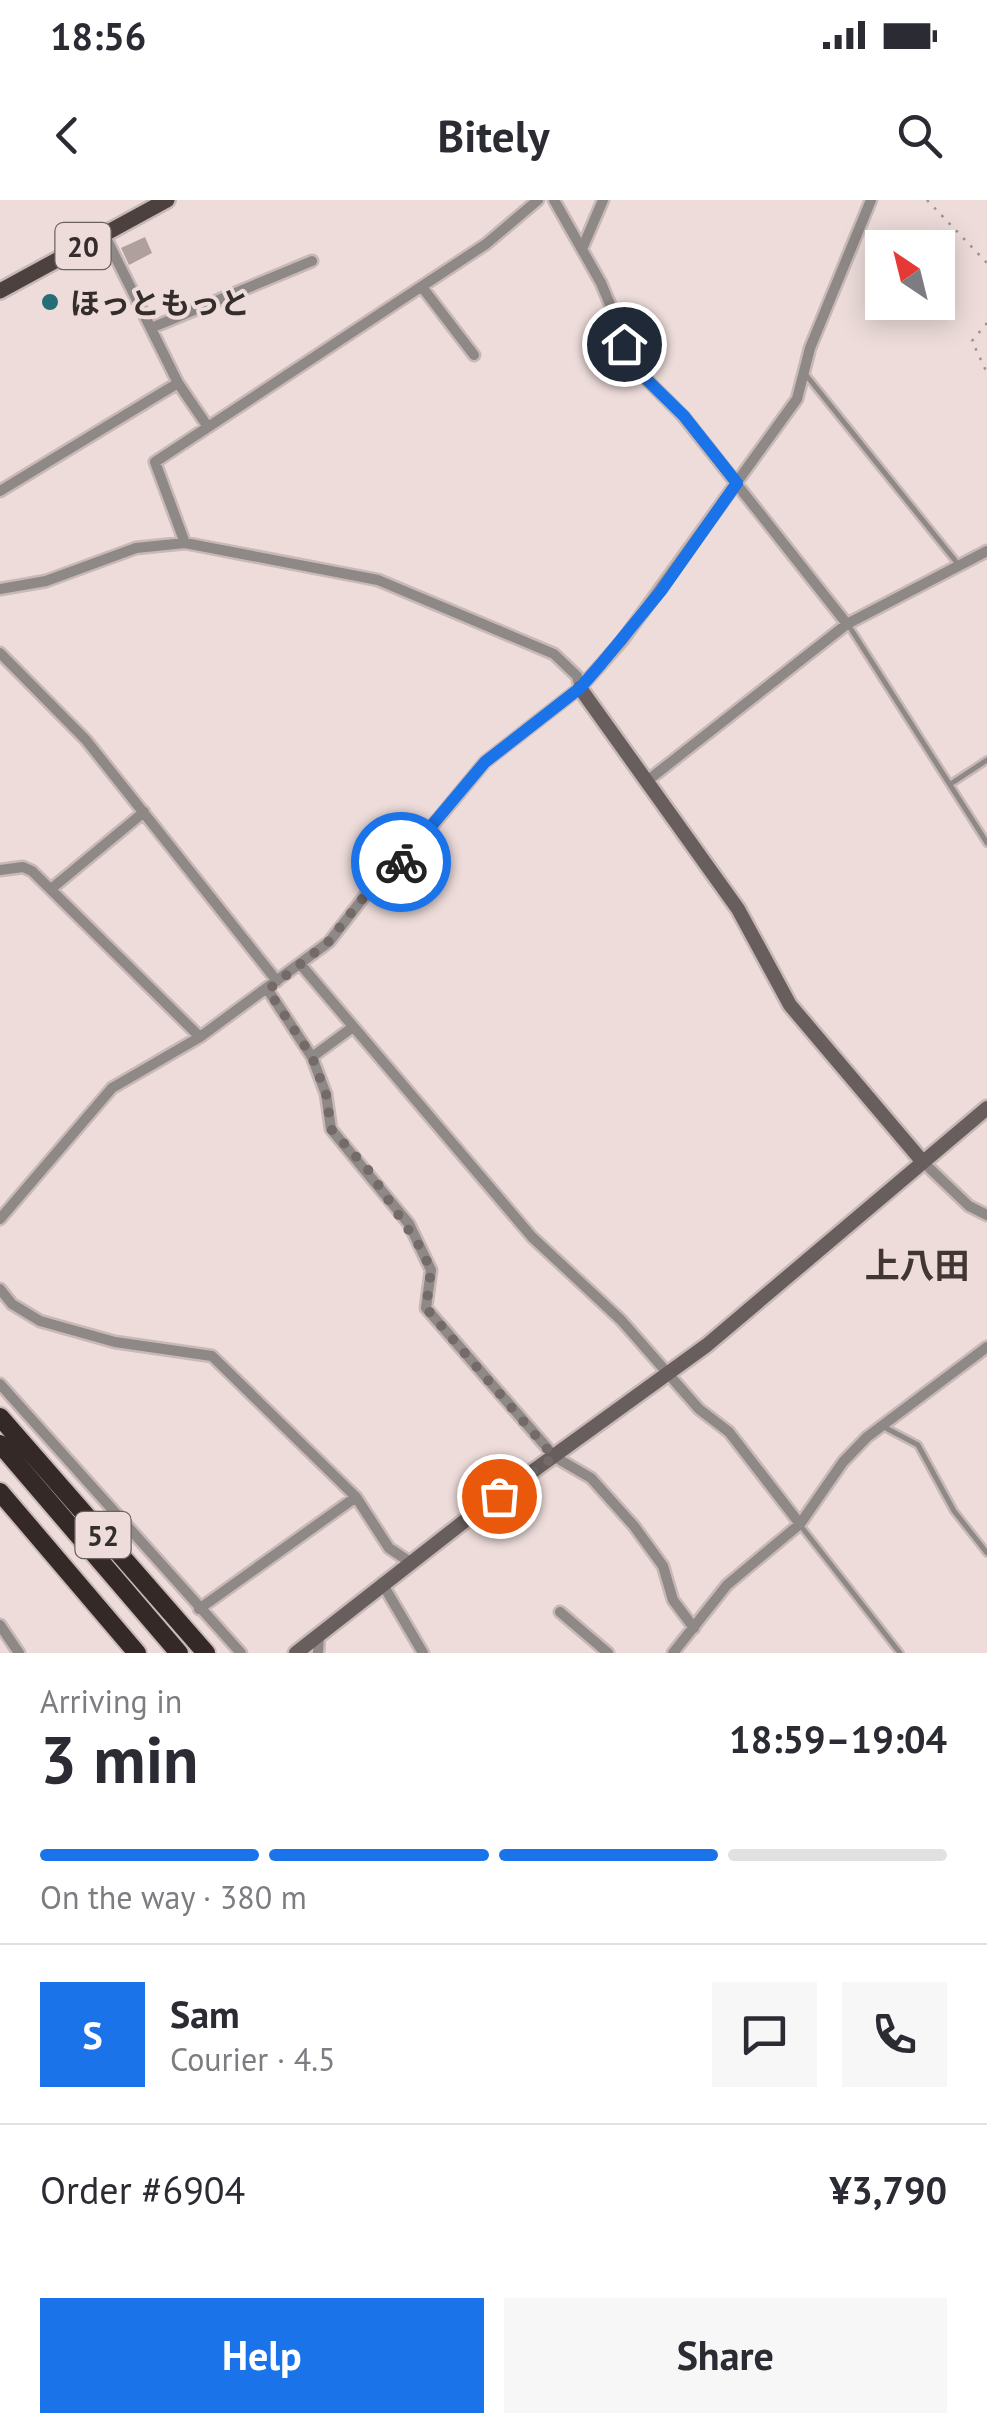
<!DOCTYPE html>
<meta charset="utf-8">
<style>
:root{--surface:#fff;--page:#f7f7f7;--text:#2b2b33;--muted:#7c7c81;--line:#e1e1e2;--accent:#1a73e8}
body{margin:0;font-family:"PT Sans","Noto Sans JP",sans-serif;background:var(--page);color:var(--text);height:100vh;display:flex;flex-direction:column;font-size:38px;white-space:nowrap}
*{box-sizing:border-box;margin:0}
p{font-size:32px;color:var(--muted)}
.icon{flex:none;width:55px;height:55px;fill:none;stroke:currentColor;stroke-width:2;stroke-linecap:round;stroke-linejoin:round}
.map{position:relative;height:1453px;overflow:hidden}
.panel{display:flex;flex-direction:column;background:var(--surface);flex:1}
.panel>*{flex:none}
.needle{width:65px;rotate:325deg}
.controls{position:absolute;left:865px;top:30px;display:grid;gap:20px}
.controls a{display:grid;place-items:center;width:90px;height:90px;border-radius:0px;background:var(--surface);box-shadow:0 5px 25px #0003;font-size:50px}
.pin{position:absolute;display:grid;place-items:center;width:85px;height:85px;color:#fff;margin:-42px;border:5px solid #fff;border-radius:50%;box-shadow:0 2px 10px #0007}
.courier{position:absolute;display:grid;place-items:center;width:100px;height:100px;margin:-50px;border:8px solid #1a73e8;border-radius:50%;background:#fff;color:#222;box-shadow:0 2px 12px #0007}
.summary em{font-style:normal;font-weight:800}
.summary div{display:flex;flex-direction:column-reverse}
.summary{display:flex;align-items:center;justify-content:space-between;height:170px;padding:0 40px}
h1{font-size:65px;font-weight:800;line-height:75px}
.bar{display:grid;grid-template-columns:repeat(4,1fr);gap:15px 10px;align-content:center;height:120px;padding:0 40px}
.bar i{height:12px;border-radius:8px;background:var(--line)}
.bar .active{background:var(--accent)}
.bar p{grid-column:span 4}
.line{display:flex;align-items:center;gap:25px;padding:0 40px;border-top:2px solid var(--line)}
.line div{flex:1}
.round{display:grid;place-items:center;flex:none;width:105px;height:105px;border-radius:0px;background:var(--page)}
.action{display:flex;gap:20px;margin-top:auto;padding:20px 40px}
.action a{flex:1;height:115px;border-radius:0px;background:var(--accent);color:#fff;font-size:40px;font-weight:800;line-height:115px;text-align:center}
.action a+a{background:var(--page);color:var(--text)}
.status{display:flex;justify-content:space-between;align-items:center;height:70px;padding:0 50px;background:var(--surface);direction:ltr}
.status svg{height:28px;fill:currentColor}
header{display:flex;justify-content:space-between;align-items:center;height:130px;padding:0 40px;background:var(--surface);font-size:45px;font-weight:800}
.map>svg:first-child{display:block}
</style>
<div class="status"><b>18:56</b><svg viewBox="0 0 49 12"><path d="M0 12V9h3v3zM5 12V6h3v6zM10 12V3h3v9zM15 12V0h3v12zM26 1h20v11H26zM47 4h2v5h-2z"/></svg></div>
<header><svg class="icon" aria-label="back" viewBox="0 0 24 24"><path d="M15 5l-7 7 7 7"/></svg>Bitely<svg class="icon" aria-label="search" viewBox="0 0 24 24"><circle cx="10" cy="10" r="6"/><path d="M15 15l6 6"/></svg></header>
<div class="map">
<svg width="987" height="1453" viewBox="0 0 987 1453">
<rect width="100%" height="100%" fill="#eddcda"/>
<path fill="#afa09e" d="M 145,37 L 152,53 L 129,65 L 121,48 Z"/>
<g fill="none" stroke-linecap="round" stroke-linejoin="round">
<defs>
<path id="lane" d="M 806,175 L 958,364
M 849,426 L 987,643
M 952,583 L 987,560
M 884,1227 L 918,1245 L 954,1311 L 987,1353
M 800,1325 L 900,1453"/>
<path id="street" d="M 554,0 L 601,83 L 638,171 L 683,216 L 847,424
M 104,34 L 178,183 L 208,227
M 582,49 L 603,0
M 422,87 L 474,155
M 151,128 L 312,61
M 0,291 L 178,183
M 185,343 L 155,262 L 486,44 L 538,0
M 0,389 L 46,381 L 136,348 L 185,343 L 378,380 L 554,454 L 577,476 L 580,488
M 0,453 L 86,540 L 277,781
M 647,581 L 847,424 L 987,351
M 0,670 L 23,667 L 32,671 L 200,837
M 51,689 L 144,612
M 301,765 L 532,1037 L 621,1120 L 699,1209 L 729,1232 L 800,1324
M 268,790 L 312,857 L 326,894 L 331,929 L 409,1024 L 431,1070 L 426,1108 L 555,1257 L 591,1278 L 634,1326 L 663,1366 L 673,1400 L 694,1428
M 312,857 L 353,827
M 922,961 L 969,1006 L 987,1015
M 0,1019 L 112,888 L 200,837 L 329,742 L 367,693 L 410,653 L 485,562 L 580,488 L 622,441 L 797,199 L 810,148 L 871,0
M 0,1089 L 12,1104 L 40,1121 L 115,1142 L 212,1156 L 356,1297 L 389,1348 L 410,1362
M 0,1184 L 241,1453
M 382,1383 L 423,1453
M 199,1409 L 356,1297
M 560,1412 L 608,1453
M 0,1425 L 19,1453
M 318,1453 L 319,1435
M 673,1453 L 727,1385 L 800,1324 L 843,1262 L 867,1237 L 987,1147"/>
<path id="secondary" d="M 580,488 L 738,709 L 790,805 L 922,961
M 296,1453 L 471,1316 L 707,1145 L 987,908"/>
<path id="primary" d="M 0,91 L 167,0"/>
<path id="highway" d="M 0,1217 L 206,1453
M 0,1244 L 179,1453
M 0,1292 L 137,1453"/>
</defs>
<use href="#lane" stroke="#c8b9b7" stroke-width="10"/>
<use href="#street" stroke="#c8b9b7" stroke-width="15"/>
<use href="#secondary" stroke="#c8b9b7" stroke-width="19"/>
<use href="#primary" stroke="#c8b9b7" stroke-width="20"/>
<use href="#highway" stroke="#c8b9b7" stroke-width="22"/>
<path stroke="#9d918f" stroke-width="2.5" stroke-dasharray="2.5 8" stroke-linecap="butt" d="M 927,0 L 987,63
M 987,123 L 972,141 L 987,173"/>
<use href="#lane" stroke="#8e8887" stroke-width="5"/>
<use href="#street" stroke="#8e8887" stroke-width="10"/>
<use href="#secondary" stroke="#675e5d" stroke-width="14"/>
<use href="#primary" stroke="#4c413f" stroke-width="15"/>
<use href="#highway" stroke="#352927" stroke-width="18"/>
</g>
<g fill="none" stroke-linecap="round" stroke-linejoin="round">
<path stroke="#746a69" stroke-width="10" stroke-dasharray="0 18" d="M 401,662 L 367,693 L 328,742 L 268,790 L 312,857 L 326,894 L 331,929 L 369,971 L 420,1047 L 431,1070 L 426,1108 L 554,1257 L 499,1296"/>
<path stroke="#1a73e8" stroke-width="12" d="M 401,662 L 485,562 L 580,488 L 601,464 L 661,391 L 737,283 L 684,216 L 638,171 L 624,144"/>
</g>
<circle fill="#256e78" stroke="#eddcda" stroke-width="4" cx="50" cy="102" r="10"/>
<g text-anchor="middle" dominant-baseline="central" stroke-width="8" stroke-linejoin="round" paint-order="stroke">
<g fill="#eddcda" stroke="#6b6260" stroke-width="2.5">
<rect x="55.5" y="23" width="55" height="46" rx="8"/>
<rect x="75.5" y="1312" width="55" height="46" rx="8"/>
</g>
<g font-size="28" font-weight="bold" fill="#332d2c">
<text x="83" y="46">20</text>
<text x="103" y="1335">52</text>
</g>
<g font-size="30" font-weight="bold" fill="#332d2c" stroke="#eddcda" text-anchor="start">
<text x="70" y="102">ほっともっと</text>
</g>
<g font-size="35" font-weight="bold" fill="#423634" stroke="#eddcda">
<text x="917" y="1065">上八田</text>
</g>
</g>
</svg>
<div class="controls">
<a><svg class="needle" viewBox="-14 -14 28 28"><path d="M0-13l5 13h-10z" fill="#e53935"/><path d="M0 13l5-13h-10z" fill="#7c7c81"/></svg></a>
</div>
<div class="pin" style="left:499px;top:1296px;background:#ea580c"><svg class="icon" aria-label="bag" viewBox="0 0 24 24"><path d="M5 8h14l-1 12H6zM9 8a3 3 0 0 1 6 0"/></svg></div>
<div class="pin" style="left:624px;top:144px;background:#1f2937"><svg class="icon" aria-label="home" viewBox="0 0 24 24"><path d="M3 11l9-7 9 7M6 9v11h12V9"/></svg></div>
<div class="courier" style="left:401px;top:662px"><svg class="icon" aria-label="bike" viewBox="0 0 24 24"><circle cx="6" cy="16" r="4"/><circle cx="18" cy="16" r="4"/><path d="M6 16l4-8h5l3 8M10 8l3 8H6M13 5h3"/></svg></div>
</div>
<section class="panel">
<div class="summary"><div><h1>3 min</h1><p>Arriving in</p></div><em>18:59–19:04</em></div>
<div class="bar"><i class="active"></i><i class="active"></i><i class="active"></i><i></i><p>On the way · 380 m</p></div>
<div class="line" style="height:180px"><b class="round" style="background:var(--accent);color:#fff">S</b><div><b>Sam</b><p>Courier · 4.5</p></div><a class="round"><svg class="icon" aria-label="chat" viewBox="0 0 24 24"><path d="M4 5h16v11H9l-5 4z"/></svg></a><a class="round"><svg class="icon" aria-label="phone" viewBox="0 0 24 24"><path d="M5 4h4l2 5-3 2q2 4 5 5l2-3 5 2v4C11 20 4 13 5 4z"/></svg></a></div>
<div class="line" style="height:130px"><div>Order #6904</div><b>¥3,790</b></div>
<div class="action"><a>Help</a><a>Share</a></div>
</section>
